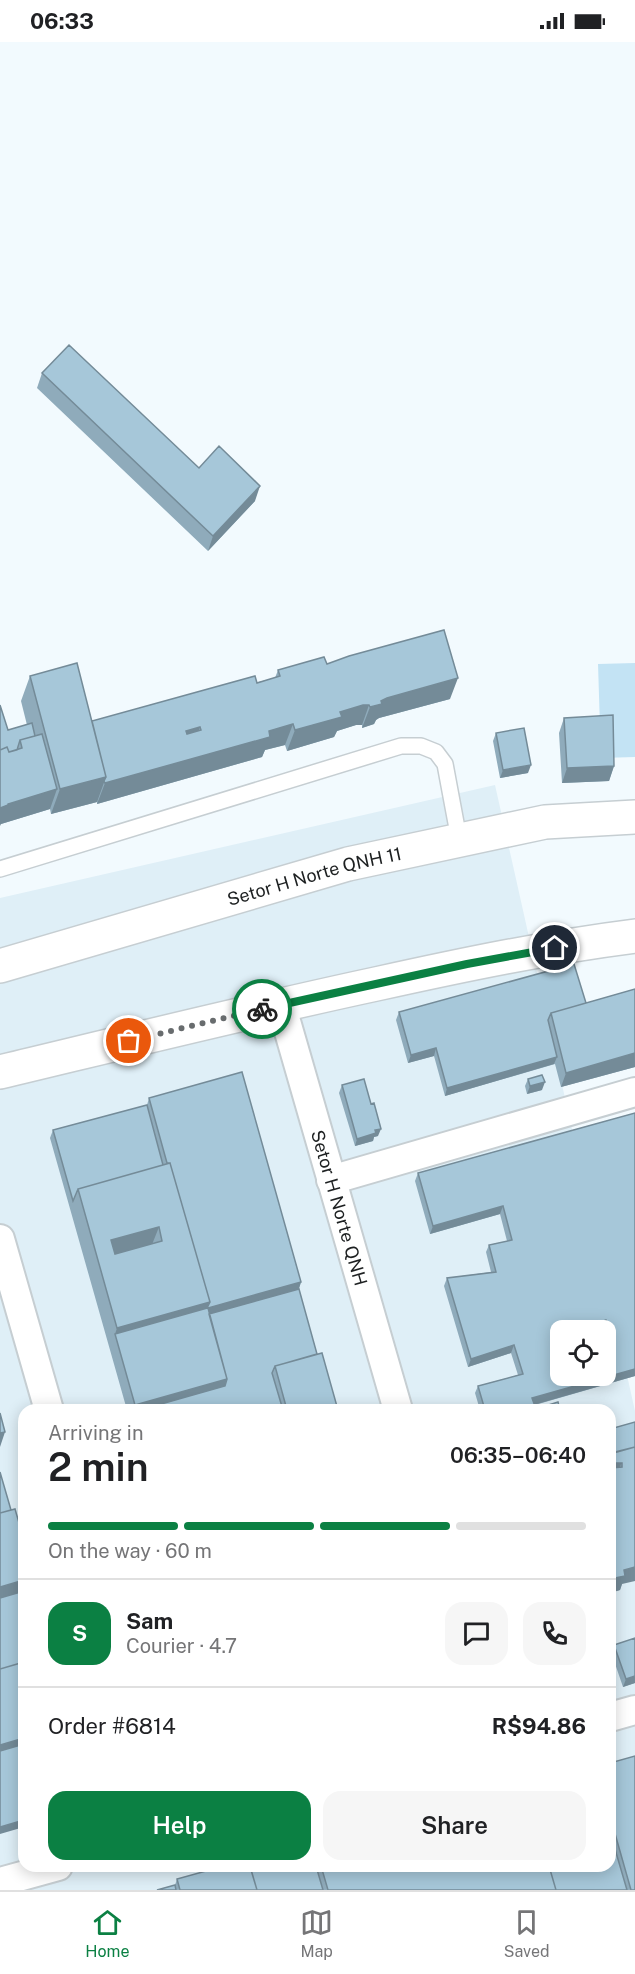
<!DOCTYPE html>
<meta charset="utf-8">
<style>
:root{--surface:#fff;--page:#f6f6f6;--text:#202124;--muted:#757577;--line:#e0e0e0;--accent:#0b8043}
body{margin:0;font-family:"Public Sans",sans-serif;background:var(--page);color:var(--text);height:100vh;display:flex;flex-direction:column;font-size:22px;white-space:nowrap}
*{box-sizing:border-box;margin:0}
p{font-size:20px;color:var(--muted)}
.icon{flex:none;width:33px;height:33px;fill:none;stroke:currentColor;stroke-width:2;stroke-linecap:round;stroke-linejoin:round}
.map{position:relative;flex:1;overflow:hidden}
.drawer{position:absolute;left:18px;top:1362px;width:598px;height:468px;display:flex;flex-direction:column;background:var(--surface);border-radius:18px;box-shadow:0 3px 15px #0003}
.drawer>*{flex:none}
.tools{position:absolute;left:550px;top:1278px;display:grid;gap:12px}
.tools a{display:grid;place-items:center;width:66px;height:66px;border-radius:12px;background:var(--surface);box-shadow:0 3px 15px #0003;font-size:30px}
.pin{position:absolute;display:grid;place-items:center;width:51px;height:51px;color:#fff;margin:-26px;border:3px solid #fff;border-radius:50%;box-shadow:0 2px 6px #0007}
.courier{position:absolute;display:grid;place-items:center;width:60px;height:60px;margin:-30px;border:4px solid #0b8043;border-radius:50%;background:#fff;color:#222;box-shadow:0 2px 8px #0007}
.head em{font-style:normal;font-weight:600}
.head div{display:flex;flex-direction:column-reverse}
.head{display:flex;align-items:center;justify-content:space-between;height:102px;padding:0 30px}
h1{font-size:39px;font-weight:600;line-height:45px}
.bar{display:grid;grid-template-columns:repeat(4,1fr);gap:9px 6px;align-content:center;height:72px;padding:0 30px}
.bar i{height:8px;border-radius:4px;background:var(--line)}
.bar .active{background:var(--accent)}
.bar p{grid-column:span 4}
.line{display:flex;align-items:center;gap:15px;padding:0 30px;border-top:2px solid var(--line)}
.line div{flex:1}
.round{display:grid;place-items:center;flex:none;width:63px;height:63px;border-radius:18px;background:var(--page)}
.cta{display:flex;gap:12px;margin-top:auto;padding:12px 30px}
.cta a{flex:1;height:69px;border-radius:18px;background:var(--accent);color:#fff;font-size:24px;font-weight:600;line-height:69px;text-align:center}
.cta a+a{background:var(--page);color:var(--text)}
.status{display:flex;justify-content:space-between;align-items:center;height:42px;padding:0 30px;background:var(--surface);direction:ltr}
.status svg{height:16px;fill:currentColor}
.menu{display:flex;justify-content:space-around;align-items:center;height:84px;border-top:2px solid var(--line);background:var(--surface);font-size:16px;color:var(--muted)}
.menu a{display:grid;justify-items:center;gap:3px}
.menu .active{color:var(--accent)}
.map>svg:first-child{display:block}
</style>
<div class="status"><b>06:33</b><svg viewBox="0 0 49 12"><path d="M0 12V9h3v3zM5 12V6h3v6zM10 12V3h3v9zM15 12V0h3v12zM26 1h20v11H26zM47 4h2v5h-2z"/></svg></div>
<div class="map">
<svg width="635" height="1848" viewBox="0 0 635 1848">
<rect width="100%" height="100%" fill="#f2fafe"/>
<path fill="#dfeff7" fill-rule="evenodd" d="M 495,743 L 635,1369 L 635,1848 L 0,1848 L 0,856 ZM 561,1288 L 606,1288 L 606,1334 L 561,1334 ZM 24,1368 L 610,1368 L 610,1824 L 24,1824 Z"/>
<path fill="#c3e3f4" d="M 635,621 L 635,715 L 601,716 L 598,622 Z"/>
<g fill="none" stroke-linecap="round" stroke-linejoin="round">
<defs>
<path id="lane" d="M 0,827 L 401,704 L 421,704 L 436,710 L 445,722 L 459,797"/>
<g id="street">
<path id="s1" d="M 281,962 L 398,1368"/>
<path d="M 331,1138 L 635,1050"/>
<path d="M 0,1197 L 49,1368"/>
<path d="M 610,1675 L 635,1668"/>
<path d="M 0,1840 L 58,1824"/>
</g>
<g id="secondary">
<path id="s2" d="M 0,924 L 348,822 L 545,780 L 635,775"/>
<path d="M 0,1030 C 125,1000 250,969 376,942 C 462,923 548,905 635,894"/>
</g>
</defs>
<use href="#lane" stroke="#c6ced2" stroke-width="18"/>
<use href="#street" stroke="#c6ced2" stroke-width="32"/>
<use href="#secondary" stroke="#c6ced2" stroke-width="36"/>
<use href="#lane" stroke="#fff" stroke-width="15"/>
<use href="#street" stroke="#fff" stroke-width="28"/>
<use href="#secondary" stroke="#fff" stroke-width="33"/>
</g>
<path fill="#8fabbb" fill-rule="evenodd" d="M 42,331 L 199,426 L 255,459 L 208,509 L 37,346 Z
M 327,622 L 450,657 L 379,676 L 376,678 L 374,682 L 362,686 L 362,683 L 356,683 L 337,689 L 334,695 L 287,709 L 285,703 L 265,708 L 262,715 L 97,762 L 97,760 L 51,772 L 50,767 L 1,782 L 8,688 L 27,683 L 21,659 L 30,634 L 92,679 L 275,636 L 278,628 Z
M 564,676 L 614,724 L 609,739 L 562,741 L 559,691 Z
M 496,691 L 528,731 L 500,736 L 493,699 Z
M 635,947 L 635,1025 L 561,1045 L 555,1022 L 445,1054 L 434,1014 L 408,1021 L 396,978 L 399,970 L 586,961 Z
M 528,1037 L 542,1048 L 527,1052 L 525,1044 Z
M 342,1043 L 378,1094 L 374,1095 L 373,1099 L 355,1104 L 339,1051 Z
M 149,1056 L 301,1240 L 299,1247 L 317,1312 L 338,1368 L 127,1368 L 50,1096 L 53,1088 L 147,1063 Z
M 635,1071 L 635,1334 L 535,1363 L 536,1367 L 560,1368 L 480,1368 L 475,1351 L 478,1344 L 518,1333 L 511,1311 L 468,1325 L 444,1244 L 447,1236 L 491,1230 L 486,1210 L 489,1203 L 507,1199 L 500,1172 L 430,1192 L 415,1139 L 418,1131 ZM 561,1288 L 597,1288 L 561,1334 Z
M 635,1380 L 622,1542 L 620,1548 L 610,1551 L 610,1387 Z
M 614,1603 L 635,1641 L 623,1645 L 611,1610 Z
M 610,1721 L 635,1848 L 157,1848 L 175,1843 L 177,1837 L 251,1828 L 264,1824 L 610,1824 Z"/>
<path fill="#748b98" d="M 260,444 L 255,459 L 208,509 L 213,494 Z
M 458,636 L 450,657 L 379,676 L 376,678 L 374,682 L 362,686 L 370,665 L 381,659 L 387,656 Z
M 363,663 L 369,663 L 362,683 L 356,683 L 337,689 L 334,695 L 287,709 L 295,688 L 340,670 Z
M 293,682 L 285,703 L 265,708 L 262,715 L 97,762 L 105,741 L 269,689 Z
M 200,685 L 193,706 L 179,709 L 186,689 Z
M 531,723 L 528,731 L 500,736 L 503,728 Z
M 614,724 L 609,739 L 562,741 L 567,726 Z
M 106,735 L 97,760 L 51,772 L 60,747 Z
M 57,747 L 50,767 L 1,782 L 0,784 L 0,766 L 8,762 Z
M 436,1006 L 434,1014 L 408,1021 L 411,1013 Z
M 635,1011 L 635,1025 L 561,1045 L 566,1031 Z
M 557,1015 L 554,1022 L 445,1054 L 447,1046 Z
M 545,1040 L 542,1048 L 527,1052 L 530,1044 Z
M 381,1087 L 378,1094 L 374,1095 L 373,1099 L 355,1104 L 357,1097 L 375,1088 Z
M 503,1164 L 500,1172 L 430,1192 L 433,1184 Z
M 159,1185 L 151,1205 L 103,1219 L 111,1198 Z
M 301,1240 L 296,1255 L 115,1292 L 117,1286 L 210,1260 L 208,1266 Z
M 606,1278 L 603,1286 L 597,1288 L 591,1288 L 593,1283 Z
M 514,1303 L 511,1311 L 468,1325 L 471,1317 Z
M 635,1327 L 635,1334 L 530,1364 L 532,1356 Z
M 227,1337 L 222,1352 L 165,1368 L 133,1368 L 135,1363 Z
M 5,1390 L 0,1405 L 0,1391 Z
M 635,1419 L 621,1422 L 617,1435 L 610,1436 L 610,1421 Z
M 635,1525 L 635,1539 L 622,1542 L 620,1548 L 610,1551 L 610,1537 L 624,1528 Z
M 24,1538 L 24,1556 L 0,1563 L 0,1545 Z
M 635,1634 L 635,1641 L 623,1645 L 626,1637 Z
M 24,1696 L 24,1709 L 0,1716 L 0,1703 Z
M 24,1778 L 24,1785 L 0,1792 L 0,1785 Z"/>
<path fill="#a6c7d9" stroke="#748b98" stroke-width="1.5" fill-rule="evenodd" d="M 69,303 L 199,426 L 219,404 L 260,444 L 213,494 L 42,331 Z
M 444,588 L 458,636 L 387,656 L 381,659 L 382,662 L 370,665 L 369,663 L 363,663 L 340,670 L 342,675 L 295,688 L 293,682 L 269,689 L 270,695 L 105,741 L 104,739 L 106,735 L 92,679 L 255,634 L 257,641 L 280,634 L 278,628 L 324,615 L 327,622 L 349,614 ZM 200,685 L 201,688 L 187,692 L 186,689 Z
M 77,621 L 106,735 L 60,747 L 30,634 Z
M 0,663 L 8,688 L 32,681 L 35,694 L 20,698 L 17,708 L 9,710 L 7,705 L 0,708 Z
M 613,673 L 614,724 L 567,726 L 564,676 Z
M 524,686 L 531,723 L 503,728 L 496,691 Z
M 42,692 L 57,747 L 8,762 L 8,763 L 0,766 L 0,708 L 7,705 L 9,710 L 22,706 L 20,698 Z
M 574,922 L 586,961 L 551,971 L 548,978 L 557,1015 L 447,1046 L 436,1006 L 411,1013 L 399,970 Z
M 635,947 L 635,1011 L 566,1031 L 551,971 Z
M 242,1030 L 301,1240 L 208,1266 L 227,1337 L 135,1363 L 115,1292 L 207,1266 L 210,1260 L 170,1121 L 167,1121 L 149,1056 Z
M 542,1033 L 545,1040 L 530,1044 L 528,1037 Z
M 364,1037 L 371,1062 L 374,1061 L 381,1087 L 375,1088 L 376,1091 L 357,1097 L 342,1043 Z
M 147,1063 L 163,1123 L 78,1147 L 73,1159 L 53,1088 Z
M 635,1071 L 635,1327 L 532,1356 L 536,1367 L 558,1360 L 560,1368 L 485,1368 L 478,1344 L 523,1332 L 514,1303 L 471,1317 L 447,1236 L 496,1230 L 489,1203 L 512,1198 L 503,1164 L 433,1184 L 418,1131 ZM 606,1278 L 609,1285 L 597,1288 L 606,1288 L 606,1334 L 561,1334 L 561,1288 L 595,1288 L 593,1283 Z
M 170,1121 L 210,1260 L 117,1286 L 78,1147 ZM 159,1185 L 162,1199 L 115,1212 L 111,1198 Z
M 299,1247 L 317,1312 L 275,1324 L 272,1331 L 283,1368 L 140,1368 L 225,1344 L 227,1337 L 209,1272 Z
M 322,1311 L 338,1368 L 287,1368 L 275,1324 Z
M 0,1371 L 5,1390 L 0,1391 Z
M 635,1380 L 635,1405 L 615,1410 L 610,1393 L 610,1387 Z
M 635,1405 L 635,1525 L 624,1528 L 625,1534 L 610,1537 L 610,1426 L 622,1425 L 622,1421 L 610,1421 L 610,1412 Z
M 0,1430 L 11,1468 L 0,1471 Z
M 15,1467 L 24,1498 L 24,1538 L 0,1545 L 0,1471 Z
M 24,1549 L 24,1620 L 0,1627 L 0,1556 Z
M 635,1596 L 635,1634 L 626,1637 L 614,1603 Z
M 24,1620 L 24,1696 L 0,1703 L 0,1627 Z
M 24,1702 L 24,1778 L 0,1785 L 0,1709 Z
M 635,1714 L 635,1848 L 631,1848 L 610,1774 L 610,1721 Z
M 610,1790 L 627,1848 L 556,1848 L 549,1824 L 610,1824 Z
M 224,1824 L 250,1824 L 257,1848 L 180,1848 L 177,1837 Z
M 264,1824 L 316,1824 L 323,1848 L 257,1848 L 251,1828 Z
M 321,1824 L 394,1824 L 395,1828 L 398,1827 L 397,1824 L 549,1824 L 556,1848 L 328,1848 Z
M 175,1843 L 176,1848 L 157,1848 Z"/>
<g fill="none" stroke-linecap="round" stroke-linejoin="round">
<path stroke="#686c6e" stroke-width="6" stroke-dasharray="0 10.8" d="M 129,999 L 262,967"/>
<path stroke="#0b8043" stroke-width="8" d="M 262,967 L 467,922 L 555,906"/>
</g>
<g text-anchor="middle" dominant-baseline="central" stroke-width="4.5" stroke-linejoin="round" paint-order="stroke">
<g font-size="18" fill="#1d2021" stroke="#fff">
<text stroke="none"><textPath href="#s2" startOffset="327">Setor H Norte QNH 11</textPath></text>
<text stroke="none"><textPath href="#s1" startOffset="212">Setor H Norte QNH</textPath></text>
</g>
</g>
</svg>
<div class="tools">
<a><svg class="icon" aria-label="locate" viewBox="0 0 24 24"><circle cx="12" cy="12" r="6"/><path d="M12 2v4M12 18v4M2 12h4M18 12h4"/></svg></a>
</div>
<div class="pin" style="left:129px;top:999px;background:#ea580c"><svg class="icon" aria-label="bag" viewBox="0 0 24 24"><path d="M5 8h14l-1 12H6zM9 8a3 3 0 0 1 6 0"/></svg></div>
<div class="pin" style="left:555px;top:906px;background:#1f2937"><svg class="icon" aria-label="home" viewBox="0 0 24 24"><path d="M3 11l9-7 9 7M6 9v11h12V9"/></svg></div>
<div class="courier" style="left:262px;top:967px"><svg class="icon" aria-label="bike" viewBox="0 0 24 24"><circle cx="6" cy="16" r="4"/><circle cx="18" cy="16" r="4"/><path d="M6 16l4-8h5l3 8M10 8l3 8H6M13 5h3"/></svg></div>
<section class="drawer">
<div class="head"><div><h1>2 min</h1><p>Arriving in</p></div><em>06:35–06:40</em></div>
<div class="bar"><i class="active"></i><i class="active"></i><i class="active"></i><i></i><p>On the way · 60 m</p></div>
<div class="line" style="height:108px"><b class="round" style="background:var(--accent);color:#fff">S</b><div><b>Sam</b><p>Courier · 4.7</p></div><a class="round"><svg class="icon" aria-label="chat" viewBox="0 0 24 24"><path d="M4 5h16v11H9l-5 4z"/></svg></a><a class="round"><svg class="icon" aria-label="phone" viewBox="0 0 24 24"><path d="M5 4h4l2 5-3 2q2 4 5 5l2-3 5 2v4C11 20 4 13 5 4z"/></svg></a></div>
<div class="line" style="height:78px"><div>Order #6814</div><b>R$94.86</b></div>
<div class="cta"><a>Help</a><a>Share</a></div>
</section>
</div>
<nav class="menu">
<a class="active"><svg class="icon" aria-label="home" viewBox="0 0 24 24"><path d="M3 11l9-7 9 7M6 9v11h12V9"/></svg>Home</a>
<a><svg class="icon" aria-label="map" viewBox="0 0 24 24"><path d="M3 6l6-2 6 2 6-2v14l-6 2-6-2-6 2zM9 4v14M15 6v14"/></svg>Map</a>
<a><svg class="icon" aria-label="saved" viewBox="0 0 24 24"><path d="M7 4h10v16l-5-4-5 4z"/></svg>Saved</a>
</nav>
